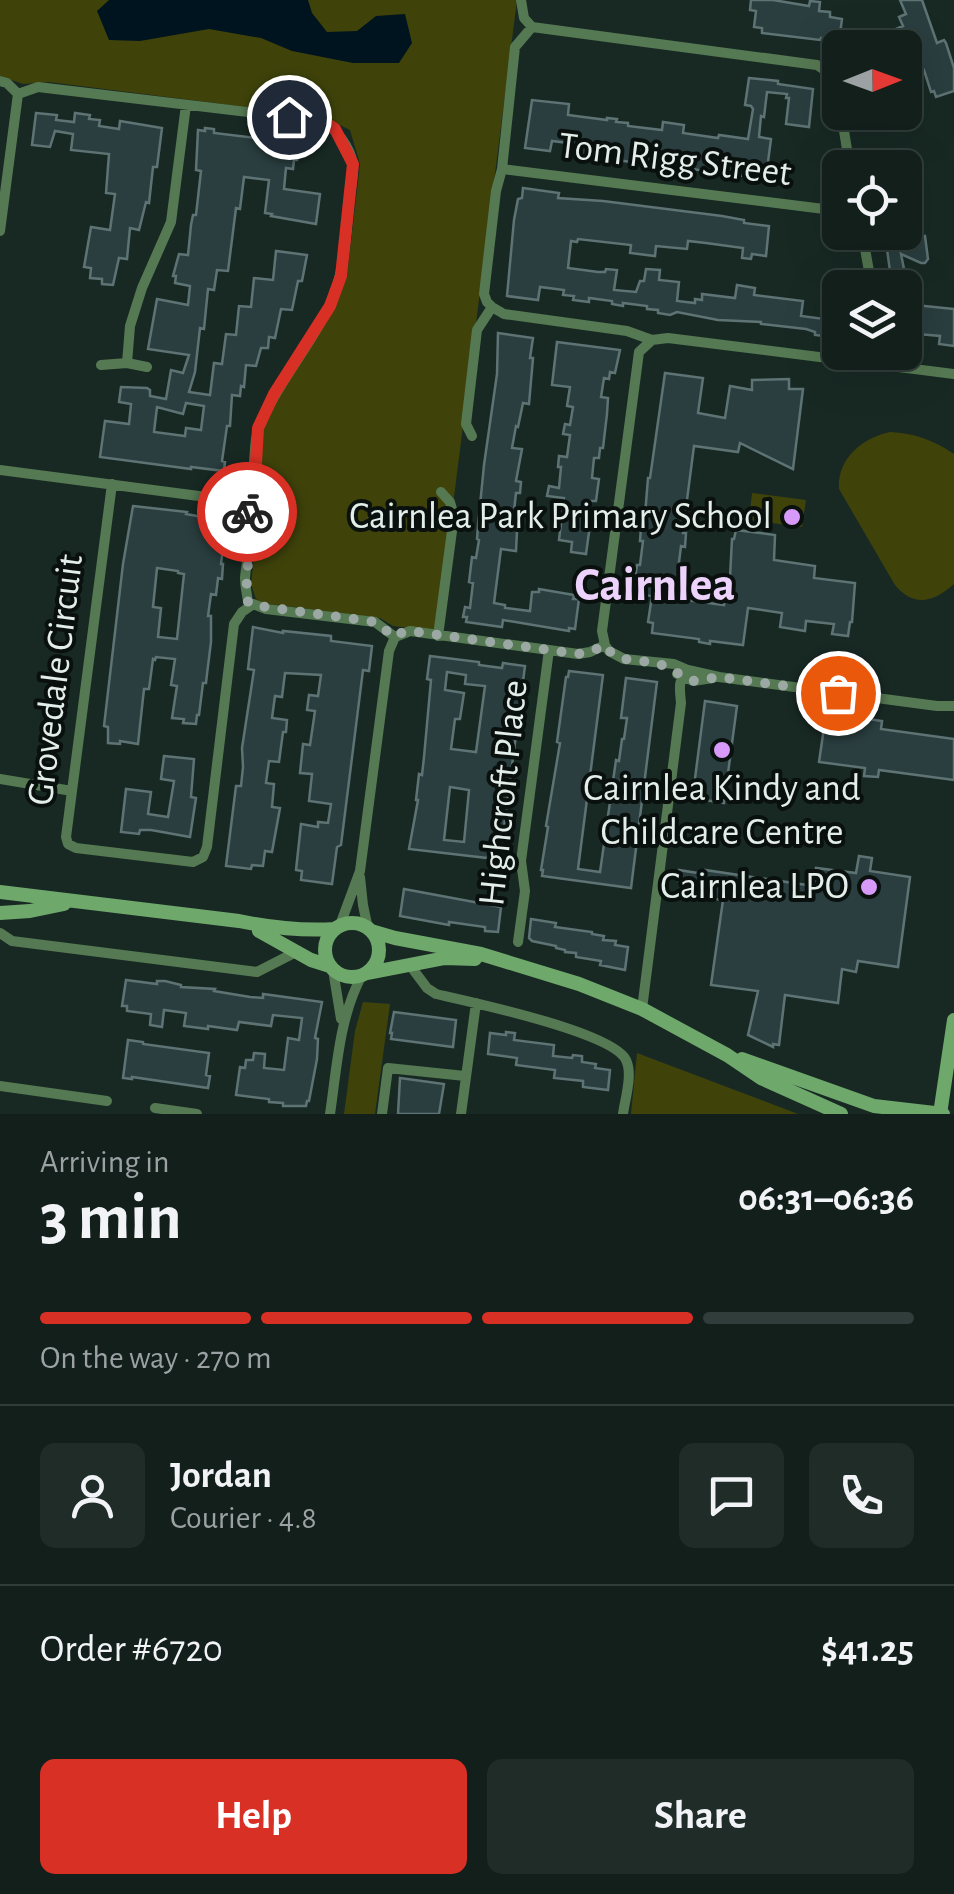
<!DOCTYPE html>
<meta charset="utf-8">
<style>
:root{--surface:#121f1b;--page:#1f2c28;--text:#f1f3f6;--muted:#9ca2a3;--line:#313d3a;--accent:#d93025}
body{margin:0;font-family:"Alegreya Sans",sans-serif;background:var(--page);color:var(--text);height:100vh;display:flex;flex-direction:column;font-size:38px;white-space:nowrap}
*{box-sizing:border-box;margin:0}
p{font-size:32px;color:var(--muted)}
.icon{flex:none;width:55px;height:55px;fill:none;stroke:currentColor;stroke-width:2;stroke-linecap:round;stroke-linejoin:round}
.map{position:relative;height:1114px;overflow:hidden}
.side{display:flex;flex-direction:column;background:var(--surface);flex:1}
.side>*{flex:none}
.needle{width:65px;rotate:89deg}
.controls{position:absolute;left:822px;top:30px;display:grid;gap:20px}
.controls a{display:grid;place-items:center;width:100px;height:100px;border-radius:15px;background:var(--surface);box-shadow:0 10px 40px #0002,0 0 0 2px var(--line);font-size:50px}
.pin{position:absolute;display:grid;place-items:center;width:85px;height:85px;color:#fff;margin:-42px;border:5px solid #fff;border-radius:50%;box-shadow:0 2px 10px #0007}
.courier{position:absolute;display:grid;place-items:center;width:100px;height:100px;margin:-50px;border:8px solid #d93025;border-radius:50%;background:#fff;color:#222;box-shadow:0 2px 12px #0007}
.summary em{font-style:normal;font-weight:700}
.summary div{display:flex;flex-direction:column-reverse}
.summary{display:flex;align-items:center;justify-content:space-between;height:170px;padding:0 40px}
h1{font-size:65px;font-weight:700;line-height:75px}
.bar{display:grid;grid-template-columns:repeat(4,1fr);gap:15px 10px;align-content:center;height:120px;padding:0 40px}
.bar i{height:12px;border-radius:8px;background:var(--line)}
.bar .active{background:var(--accent)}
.bar p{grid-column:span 4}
.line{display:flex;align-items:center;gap:25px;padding:0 40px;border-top:2px solid var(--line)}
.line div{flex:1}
.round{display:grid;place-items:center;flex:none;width:105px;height:105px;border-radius:15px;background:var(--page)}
.primary-button{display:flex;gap:20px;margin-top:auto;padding:20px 40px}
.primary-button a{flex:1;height:115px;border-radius:15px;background:var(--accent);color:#fff;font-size:40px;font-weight:700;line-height:115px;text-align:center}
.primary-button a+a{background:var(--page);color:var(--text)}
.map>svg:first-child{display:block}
</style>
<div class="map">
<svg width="954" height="1114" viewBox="0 0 954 1114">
<rect width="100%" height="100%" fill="#182924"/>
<path fill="#3f430a" d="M 0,0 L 517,0 L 437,631 L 393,626 L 380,618 L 261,603 L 256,599 L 251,584 L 257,530 L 248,503 L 260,462 L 262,430 L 277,399 L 333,308 L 347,276 L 360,164 L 350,130 L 324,117 L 49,82 L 23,84 L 0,76 Z
M 890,432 C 915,433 933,440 954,454 L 954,584 C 934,602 914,608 895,585 L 839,489 C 837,459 862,438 890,432 Z
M 752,493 L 806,500 L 802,527 L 749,520 Z
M 363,1002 L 390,1004 L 375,1114 L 344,1114 L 355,1031 Z
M 637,1053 L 798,1114 L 631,1114 Z"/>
<path fill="#00141f" d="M 109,0 L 308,0 L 312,13 L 327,32 L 357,31 L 376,16 L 405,14 L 412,43 L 399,63 L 353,63 L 292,51 L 261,38 L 209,29 L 140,41 L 109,40 L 97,11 Z"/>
<path fill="#2a3e3f" stroke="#5e7374" stroke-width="2.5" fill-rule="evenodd" d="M 751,0 L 773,0 L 809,6 L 810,1 L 820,2 L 819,11 L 830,12 L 830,17 L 842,19 L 840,34 L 828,33 L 827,39 L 821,38 L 820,40 L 762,33 L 762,28 L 754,27 L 756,11 L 750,10 Z
M 900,0 L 922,0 L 937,43 L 944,40 L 946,43 L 954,68 L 954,91 L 936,97 L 934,91 L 931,92 L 924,70 L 912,73 L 905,48 L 903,48 L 896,29 L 903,26 L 899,17 L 906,14 Z
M 749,78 L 778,81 L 778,84 L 813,89 L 809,127 L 786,124 L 789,98 L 786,98 L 787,94 L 767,92 L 764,117 L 761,116 L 759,137 L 771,139 L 768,162 L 770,163 L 769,175 L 760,174 L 759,178 L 684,168 L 685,165 L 667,163 L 666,167 L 575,154 L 576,144 L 552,141 L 550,151 L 525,148 L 532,100 L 569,104 L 568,115 L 607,120 L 607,118 L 617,119 L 616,122 L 628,123 L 628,126 L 662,130 L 663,122 L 684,125 L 683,133 L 718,138 L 719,135 L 748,139 L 753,109 L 751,106 L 745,105 Z
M 36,113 L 57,115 L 56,120 L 74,122 L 75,113 L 90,115 L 89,119 L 100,120 L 99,126 L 119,129 L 120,121 L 162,128 L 157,167 L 153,167 L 149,203 L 146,202 L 139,230 L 130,228 L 127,259 L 119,258 L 113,285 L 102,284 L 102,279 L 90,278 L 91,268 L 84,267 L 91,227 L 110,230 L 115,194 L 106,193 L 109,154 L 71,150 L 73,134 L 55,131 L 50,147 L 32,145 Z
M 205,128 L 214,129 L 214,133 L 290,142 L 290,147 L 298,148 L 297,160 L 294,160 L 293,169 L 286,168 L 284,189 L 320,194 L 316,224 L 271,216 L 272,214 L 265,213 L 269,180 L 244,177 L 240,209 L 236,208 L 228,271 L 217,270 L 214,290 L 208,289 L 204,329 L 200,328 L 195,372 L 189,392 L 210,395 L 214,363 L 222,364 L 226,334 L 236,335 L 239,306 L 251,307 L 254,278 L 273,280 L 276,251 L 307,255 L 302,281 L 298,281 L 292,310 L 281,309 L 275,338 L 269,337 L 268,348 L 261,348 L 256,366 L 246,365 L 244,387 L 241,386 L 240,396 L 232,395 L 230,426 L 227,426 L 222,461 L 225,462 L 224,471 L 191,467 L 191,469 L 100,457 L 105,421 L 129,424 L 131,404 L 119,402 L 121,387 L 147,388 L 150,390 L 150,396 L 166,399 L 171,370 L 183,373 L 189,355 L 148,349 L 157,299 L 188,305 L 190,286 L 175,283 L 176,276 L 173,276 L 179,254 L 188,255 L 191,225 L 193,215 L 196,215 L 201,171 L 196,170 L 198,130 L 205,131 ZM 186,403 L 204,406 L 201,430 L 186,428 L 185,436 L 154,432 L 157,407 L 183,414 Z
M 523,188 L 559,193 L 558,198 L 603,201 L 722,216 L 744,220 L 744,223 L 769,226 L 766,256 L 752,254 L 751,259 L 742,258 L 743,248 L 706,243 L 688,241 L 687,249 L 656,246 L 655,256 L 630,253 L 631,245 L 578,239 L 577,242 L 571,241 L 568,268 L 598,272 L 605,272 L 606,269 L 617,270 L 614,290 L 636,292 L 640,281 L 644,281 L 646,269 L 660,270 L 659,280 L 679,282 L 677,301 L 695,303 L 695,299 L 702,300 L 702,294 L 735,298 L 737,285 L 755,288 L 754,295 L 803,301 L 801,316 L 840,321 L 840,338 L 815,335 L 815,332 L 806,329 L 761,324 L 761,322 L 718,320 L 677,312 L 670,315 L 658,313 L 658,310 L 647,309 L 647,306 L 623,303 L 623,306 L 612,304 L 612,301 L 589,298 L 589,302 L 573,300 L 574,296 L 563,295 L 564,290 L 540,287 L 538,300 L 507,296 L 514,220 L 518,199 L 522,198 Z
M 925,236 L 928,259 L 925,263 L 921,263 L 901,254 L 904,269 L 890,271 L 886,242 Z
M 905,304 L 954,309 L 954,346 L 939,344 L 940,336 L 918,334 L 917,340 L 905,339 Z
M 498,333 L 533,338 L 530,358 L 533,358 L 529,404 L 523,403 L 518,427 L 516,426 L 512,448 L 522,449 L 516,481 L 521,482 L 520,493 L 516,493 L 514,511 L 518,511 L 516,551 L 501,549 L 494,603 L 505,605 L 505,608 L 530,611 L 532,592 L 539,592 L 539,589 L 574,595 L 573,599 L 579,599 L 575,629 L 569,628 L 569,631 L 503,620 L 502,627 L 466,622 L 467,617 L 463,617 L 465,607 L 470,608 L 473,583 L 469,582 L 472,557 L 476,558 L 479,540 L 477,539 L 478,526 L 484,465 L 497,374 Z
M 557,342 L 620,350 L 615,373 L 610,372 L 609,379 L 604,378 L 601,397 L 608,398 L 607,414 L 603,448 L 600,448 L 599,458 L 594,458 L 592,478 L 599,479 L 596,501 L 590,501 L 587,524 L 590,525 L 586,554 L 571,552 L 572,542 L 559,540 L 564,498 L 547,496 L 549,486 L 559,488 L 561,467 L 558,467 L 559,456 L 567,457 L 570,435 L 563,434 L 565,424 L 570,425 L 573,407 L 567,406 L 570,387 L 552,385 Z
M 665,373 L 703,378 L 698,413 L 725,418 L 730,386 L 752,390 L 752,380 L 789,379 L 789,389 L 803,389 L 793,469 L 740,443 L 738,452 L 694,446 L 684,523 L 683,533 L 686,533 L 685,547 L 681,546 L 678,570 L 681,571 L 678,599 L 724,605 L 727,577 L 730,577 L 732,539 L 734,539 L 736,530 L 775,535 L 774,560 L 815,566 L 814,578 L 855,583 L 852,622 L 850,622 L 848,636 L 832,634 L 834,624 L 806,621 L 805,631 L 780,627 L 782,613 L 748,608 L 743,645 L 710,641 L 710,644 L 699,642 L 699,639 L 652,633 L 653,623 L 648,622 L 652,596 L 636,594 L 638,579 L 635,578 L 637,565 L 640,565 L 643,541 L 640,541 L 641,527 L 644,528 L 648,478 L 650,478 Z
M 133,506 L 187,512 L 186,514 L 197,516 L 225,520 L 225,531 L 221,564 L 223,564 L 222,579 L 218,578 L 216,595 L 211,594 L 208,616 L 211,616 L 211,642 L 207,674 L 206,683 L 203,683 L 199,715 L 197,715 L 196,724 L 183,723 L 184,719 L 172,718 L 177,686 L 171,685 L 175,659 L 156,657 L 155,660 L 153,659 L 149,689 L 144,689 L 138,744 L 120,741 L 120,744 L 108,743 L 108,727 L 104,726 L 123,564 ZM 157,568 L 178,571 L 178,573 L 184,574 L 177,639 L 158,637 L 161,608 L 153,607 Z
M 253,627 L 283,633 L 283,631 L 331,636 L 331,641 L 372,646 L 369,671 L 363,670 L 341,845 L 337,847 L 332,884 L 301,880 L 302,871 L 296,870 L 301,824 L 318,827 L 318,822 L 328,823 L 331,804 L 309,801 L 312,774 L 300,773 L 303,744 L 310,745 L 315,711 L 307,710 L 309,695 L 318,696 L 321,675 L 285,673 L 282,697 L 275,696 L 272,718 L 287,720 L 286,732 L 283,732 L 279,762 L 269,761 L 266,783 L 274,784 L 272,807 L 280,808 L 272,852 L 265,851 L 263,866 L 252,865 L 251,869 L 226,866 L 236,786 L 241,786 L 243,767 L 242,748 L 254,670 L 248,669 Z
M 430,656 L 479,662 L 479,665 L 502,668 L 503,663 L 525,666 L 501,850 L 497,852 L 496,859 L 409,849 L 418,800 L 416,800 L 419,774 L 422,775 L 424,757 L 431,680 L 427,679 ZM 447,672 L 466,675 L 465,684 L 485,686 L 476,752 L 451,749 L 455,719 L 460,719 L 464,693 L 445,690 ZM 450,787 L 469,790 L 464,842 L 444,840 Z
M 569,671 L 603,675 L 578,869 L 600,872 L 616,760 L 619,761 L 622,739 L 624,739 L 627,718 L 621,718 L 626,678 L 657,682 L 631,888 L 542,876 L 543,870 L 541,870 L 548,827 L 546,826 L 560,743 L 557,742 L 566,677 L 568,677 Z
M 705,701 L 737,706 L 724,803 L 698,799 L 699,795 L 693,794 Z
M 861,718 L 882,721 L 881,729 L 954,739 L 954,780 L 879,770 L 878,777 L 864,776 L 865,768 L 819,762 L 825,721 L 860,726 Z
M 164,756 L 194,759 L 191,797 L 196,798 L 190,837 L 151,830 L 140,830 L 139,834 L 121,832 L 126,789 L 151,792 L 148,814 L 168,817 L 174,781 L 161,779 Z
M 859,856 L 872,858 L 870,871 L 910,877 L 898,967 L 858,961 L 856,972 L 842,969 L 838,1003 L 785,995 L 779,1045 L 773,1044 L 773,1047 L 748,1035 L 758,991 L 711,985 L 723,900 L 701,897 L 703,884 L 678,881 L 679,870 L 704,874 L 705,870 L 814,886 L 816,868 L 856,873 Z
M 404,889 L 501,907 L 498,932 L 485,931 L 485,927 L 449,922 L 449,925 L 400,916 Z
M 531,919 L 556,923 L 555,927 L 592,932 L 592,934 L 604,936 L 603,940 L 616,941 L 615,945 L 628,947 L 625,970 L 600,965 L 601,961 L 576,957 L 576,953 L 565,952 L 565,950 L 556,948 L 556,946 L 532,941 L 529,938 Z
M 126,980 L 157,984 L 157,981 L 165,981 L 181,985 L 181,987 L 215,989 L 214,991 L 250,997 L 263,998 L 263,994 L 322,1002 L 315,1038 L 318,1039 L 317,1059 L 309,1101 L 307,1101 L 306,1106 L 283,1106 L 283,1103 L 269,1102 L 269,1099 L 236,1095 L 240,1067 L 245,1068 L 246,1060 L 253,1060 L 254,1053 L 265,1054 L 264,1068 L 284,1070 L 288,1038 L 299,1040 L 302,1018 L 273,1015 L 271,1026 L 239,1022 L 237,1030 L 208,1026 L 208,1029 L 184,1026 L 186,1013 L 164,1010 L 162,1027 L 150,1025 L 151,1014 L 127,1011 L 127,1006 L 122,1006 Z
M 394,1012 L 456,1020 L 453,1047 L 391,1039 L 392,1033 L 390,1033 Z
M 506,1032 L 515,1033 L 514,1040 L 554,1045 L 553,1056 L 572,1058 L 573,1055 L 582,1056 L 582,1062 L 596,1064 L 595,1068 L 610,1070 L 608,1090 L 583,1087 L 583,1081 L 554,1078 L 555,1070 L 516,1065 L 517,1058 L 488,1054 L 490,1033 L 506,1035 Z
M 128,1040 L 143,1042 L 143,1044 L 209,1053 L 206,1075 L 210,1076 L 208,1088 L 132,1077 L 132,1079 L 123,1078 Z
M 400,1078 L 444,1084 L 439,1114 L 398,1114 Z"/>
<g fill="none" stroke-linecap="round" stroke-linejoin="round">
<path stroke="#557952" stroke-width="10" d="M 521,0 L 524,18 L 532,27 L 515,47 L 502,169 L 496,191 L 484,294 L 487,302 L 492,307 L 504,314 L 627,331 L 652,340
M 532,27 L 817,65 L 830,74 L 840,108
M 0,81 L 7,83 L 18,94 L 38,87 L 323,121 C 337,130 350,147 353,164 C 354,174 351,186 350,195 C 346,231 346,268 331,302 C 313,343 280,379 261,422 C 248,452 264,469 237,501
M 841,112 L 850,168
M 502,169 L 840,211
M 0,231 L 18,94
M 862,232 L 872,288
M 127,363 L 130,326 L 142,288 L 171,222 L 186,105
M 101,365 L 127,363 L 147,367
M 472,436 L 466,424 L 477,330 L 492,307
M 0,470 L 237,501 C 260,524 247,549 245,578 C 245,586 247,594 248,602 L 266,609 L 375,622 L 395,637 L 410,631 L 578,654 L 590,652 L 605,645
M 112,484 L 66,837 L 68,844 L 76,848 L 193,862 L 203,857 L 207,847 L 234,624 L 242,612 L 252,605
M 438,636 L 454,516 L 450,502 L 441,492
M 605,645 L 602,631 L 639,352 L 652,340 L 668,338 L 954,374
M 605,645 L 609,651 L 624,659 L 674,664 L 688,670 L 719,677 L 937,706 L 954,706
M 677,674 L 693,681 L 713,678
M 0,779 L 72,791
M 360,877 L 363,905 L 368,929
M 340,925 L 360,871 L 389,651 L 395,637
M 0,933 L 12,941 L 257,972 L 296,952
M 518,942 L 525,891 L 521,861 L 549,650
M 409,964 L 427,988 L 436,994 C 471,1002 612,1032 626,1060 C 633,1074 625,1099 623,1114
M 333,970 L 341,1019
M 642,1009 L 681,703 C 680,690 677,680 688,670
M 0,1086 L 107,1101
M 155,1108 L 197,1114
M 330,1114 C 337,1067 339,1018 362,975
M 382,1114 L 388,1068 L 465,1076
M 461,1114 L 476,1003"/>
<path stroke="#6fa86b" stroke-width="14" d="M 0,892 L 239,921 C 272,928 301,931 335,929
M 0,913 L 30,911 L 64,904
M325 950a27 27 0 1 1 54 0a27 27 0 1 1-54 0Z
M 259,931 L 311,960 L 330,966
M 371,931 L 395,938 L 481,954 L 579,984 L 642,1009 L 727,1055 L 761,1078 L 841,1114
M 368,973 L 445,958 L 475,959
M 742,1059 L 874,1106 L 943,1114
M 940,1114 L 954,1020"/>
</g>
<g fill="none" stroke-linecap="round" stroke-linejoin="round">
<path stroke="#9ca8a4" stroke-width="10" stroke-dasharray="0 18" d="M 247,512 C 255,542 243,571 248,602 L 252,605 L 375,622 L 395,637 L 403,632 L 410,631 L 578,654 L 590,652 L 605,645 L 609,651 L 624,659 L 658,663 L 693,681 L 719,677 L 838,693"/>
<path stroke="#d93025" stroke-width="12" d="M 247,512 L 237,502 L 249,487 L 256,463 L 258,428 L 274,394 L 330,306 L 341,276 L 353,164 L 335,129 L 323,121 L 289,117"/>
</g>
<g fill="#d89af8" stroke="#09100e" stroke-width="4">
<circle cx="792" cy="517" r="10"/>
<circle cx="722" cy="750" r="10"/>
<circle cx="869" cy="887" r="10"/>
</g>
<g text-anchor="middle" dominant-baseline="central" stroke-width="8" stroke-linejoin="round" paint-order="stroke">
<g font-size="38" fill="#e3ede9" stroke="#09100e">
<text transform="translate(675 160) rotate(7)">Tom Rigg Street</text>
<text transform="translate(56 680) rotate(-83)">Grovedale Circuit</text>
<text transform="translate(504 793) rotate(-84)">Highcroft Place</text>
</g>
<g font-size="38" fill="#e3ede9" stroke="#09100e" text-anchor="end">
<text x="772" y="517">Cairnlea Park Primary School</text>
<text x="722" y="789" text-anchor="middle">Cairnlea Kindy and<tspan x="722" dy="44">Childcare Centre</tspan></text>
<text x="849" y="887">Cairnlea LPO</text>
</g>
<g font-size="48" font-weight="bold" fill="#edd3fb" stroke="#09100e">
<text x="655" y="586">Cairnlea</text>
</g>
</g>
</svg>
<div class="controls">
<a><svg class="needle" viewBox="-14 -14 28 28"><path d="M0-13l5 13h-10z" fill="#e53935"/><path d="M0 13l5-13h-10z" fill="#9ca2a3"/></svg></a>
<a><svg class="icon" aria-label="locate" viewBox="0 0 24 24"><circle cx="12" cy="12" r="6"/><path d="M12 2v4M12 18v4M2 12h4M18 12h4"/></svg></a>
<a><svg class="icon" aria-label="layers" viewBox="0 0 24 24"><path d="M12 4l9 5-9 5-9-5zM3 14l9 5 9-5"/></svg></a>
</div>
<div class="pin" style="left:838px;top:693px;background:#ea580c"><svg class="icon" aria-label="bag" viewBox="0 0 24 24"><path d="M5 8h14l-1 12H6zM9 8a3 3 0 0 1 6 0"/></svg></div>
<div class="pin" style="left:289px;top:117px;background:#1f2937"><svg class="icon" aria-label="home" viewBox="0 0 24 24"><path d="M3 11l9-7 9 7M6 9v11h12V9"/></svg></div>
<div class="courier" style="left:247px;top:512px"><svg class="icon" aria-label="bike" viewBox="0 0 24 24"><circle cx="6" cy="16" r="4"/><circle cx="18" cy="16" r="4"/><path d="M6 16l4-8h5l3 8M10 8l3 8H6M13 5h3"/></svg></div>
</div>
<section class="side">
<div class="summary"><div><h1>3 min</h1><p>Arriving in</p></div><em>06:31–06:36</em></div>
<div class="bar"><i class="active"></i><i class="active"></i><i class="active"></i><i></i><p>On the way · 270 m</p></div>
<div class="line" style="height:180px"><a class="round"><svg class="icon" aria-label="person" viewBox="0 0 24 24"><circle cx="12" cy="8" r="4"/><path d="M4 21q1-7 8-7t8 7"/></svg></a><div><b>Jordan</b><p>Courier · 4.8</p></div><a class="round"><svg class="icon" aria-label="chat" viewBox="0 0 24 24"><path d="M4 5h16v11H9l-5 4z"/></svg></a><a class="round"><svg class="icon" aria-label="phone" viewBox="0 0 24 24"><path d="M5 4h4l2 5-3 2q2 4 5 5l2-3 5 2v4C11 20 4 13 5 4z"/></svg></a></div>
<div class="line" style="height:130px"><div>Order #6720</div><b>$41.25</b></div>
<div class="primary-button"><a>Help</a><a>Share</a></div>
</section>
